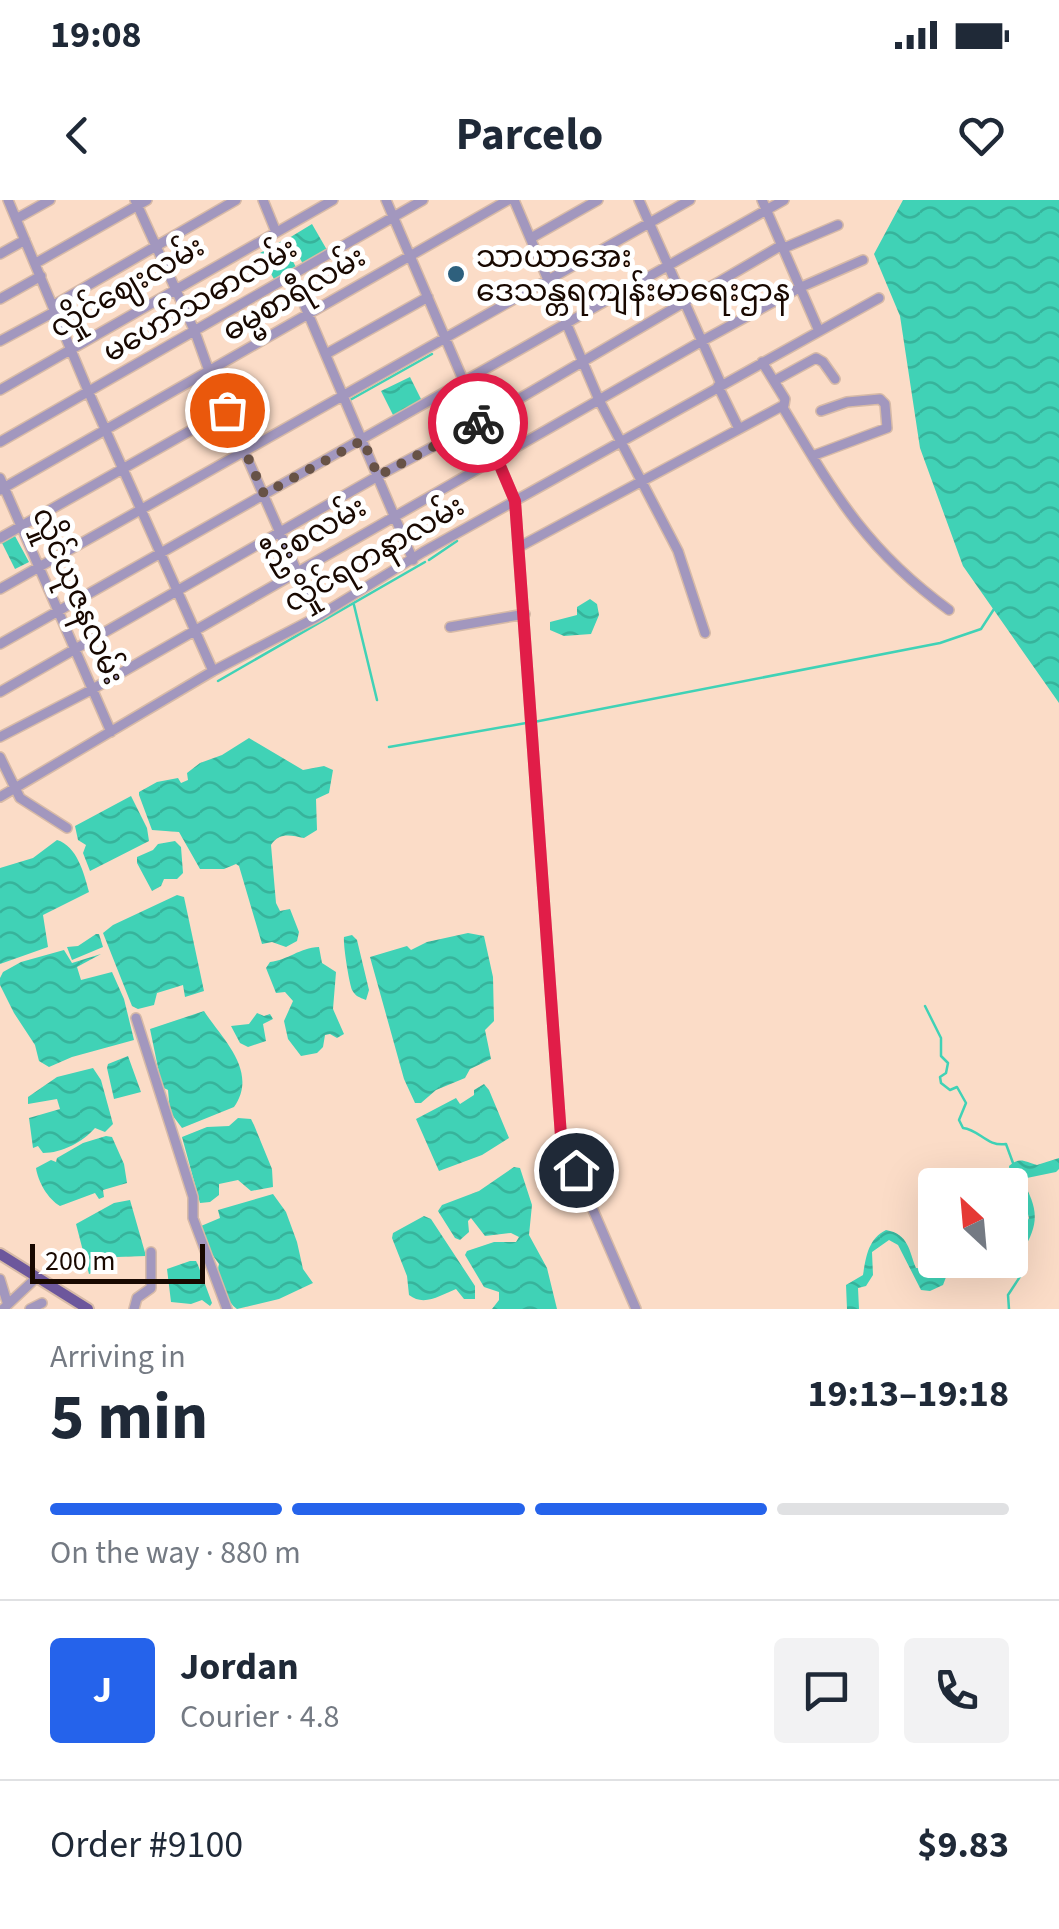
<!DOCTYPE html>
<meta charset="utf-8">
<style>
:root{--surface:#fff;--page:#f2f2f3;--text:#1f2937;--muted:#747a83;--line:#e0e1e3;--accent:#2563eb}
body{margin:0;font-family:"Source Sans 3","Noto Sans Myanmar",sans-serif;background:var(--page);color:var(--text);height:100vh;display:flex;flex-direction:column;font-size:38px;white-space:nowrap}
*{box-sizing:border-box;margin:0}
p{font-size:32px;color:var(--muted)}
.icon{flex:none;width:55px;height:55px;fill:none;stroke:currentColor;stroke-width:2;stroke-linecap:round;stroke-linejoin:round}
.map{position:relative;height:1109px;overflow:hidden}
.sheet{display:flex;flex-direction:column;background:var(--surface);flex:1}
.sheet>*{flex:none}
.needle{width:65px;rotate:334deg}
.tools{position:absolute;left:918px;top:968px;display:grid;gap:20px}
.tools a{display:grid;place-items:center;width:110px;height:110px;border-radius:10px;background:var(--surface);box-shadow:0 10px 40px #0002;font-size:50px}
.scale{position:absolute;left:30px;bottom:25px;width:175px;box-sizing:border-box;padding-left:10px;border:5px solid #180800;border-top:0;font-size:28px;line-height:35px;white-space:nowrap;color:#180800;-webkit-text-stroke:8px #fff;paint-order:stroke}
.pin{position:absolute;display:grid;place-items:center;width:85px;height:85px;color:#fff;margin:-42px;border:5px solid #fff;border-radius:50%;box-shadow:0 2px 10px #0007}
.courier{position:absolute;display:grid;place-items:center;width:100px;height:100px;margin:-50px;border:8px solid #e11d48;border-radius:50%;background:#fff;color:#222;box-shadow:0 2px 12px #0007}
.summary em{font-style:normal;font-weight:700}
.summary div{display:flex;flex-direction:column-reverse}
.summary{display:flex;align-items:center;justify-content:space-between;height:170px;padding:0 50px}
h1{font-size:65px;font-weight:700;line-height:75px}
.bar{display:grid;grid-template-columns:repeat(4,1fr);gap:15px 10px;align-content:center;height:120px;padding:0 50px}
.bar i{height:12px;border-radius:8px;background:var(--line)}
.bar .active{background:var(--accent)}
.bar p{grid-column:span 4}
.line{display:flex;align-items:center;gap:25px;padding:0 50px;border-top:2px solid var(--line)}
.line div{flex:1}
.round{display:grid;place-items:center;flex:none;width:105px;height:105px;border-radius:10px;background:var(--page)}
.status{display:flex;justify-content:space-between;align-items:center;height:70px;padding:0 50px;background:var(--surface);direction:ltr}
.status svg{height:28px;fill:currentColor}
header{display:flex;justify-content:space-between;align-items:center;height:130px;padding:0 50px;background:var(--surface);font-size:45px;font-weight:700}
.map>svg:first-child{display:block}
</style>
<div class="status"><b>19:08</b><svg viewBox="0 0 49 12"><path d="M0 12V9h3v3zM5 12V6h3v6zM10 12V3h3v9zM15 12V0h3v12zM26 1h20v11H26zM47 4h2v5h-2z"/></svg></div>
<header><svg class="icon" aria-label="back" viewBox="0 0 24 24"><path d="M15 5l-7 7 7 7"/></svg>Parcelo<svg class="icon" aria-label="heart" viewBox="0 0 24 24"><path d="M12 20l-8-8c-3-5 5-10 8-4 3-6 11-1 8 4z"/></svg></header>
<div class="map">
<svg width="1059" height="1109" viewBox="0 0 1059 1109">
<defs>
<pattern id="water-waves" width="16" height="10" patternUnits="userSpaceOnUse" patternTransform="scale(2.5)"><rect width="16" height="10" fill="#40d2b6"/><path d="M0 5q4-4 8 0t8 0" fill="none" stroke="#37b39b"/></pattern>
</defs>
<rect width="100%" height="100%" fill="#fbdcc7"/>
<path fill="url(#water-waves)" d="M 903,0 L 1059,0 L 1059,503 L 963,366 L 920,248 L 900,116 L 874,54 Z
M 312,24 L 327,50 L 303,64 L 289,38 Z
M 282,41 L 297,69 L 275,81 L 260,53 Z
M 410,177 L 423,203 L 394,217 L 381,191 Z
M 15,336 L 29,362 L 15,369 L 2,343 Z
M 590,399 L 597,404 L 599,415 L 591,434 L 564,436 L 550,430 L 550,422 L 577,415 L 577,407 Z
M 249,538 L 303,570 L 324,566 L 333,570 L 329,593 L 316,599 L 317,630 L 304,638 C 291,635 279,632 271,645 L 276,703 L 280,711 L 290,709 L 299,732 L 297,741 L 286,747 L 272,742 L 262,744 L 239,666 L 236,664 L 224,669 L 200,669 L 179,632 L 152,630 L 139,595 L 139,592 L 157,582 L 178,578 L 181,583 L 188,580 L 187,573 L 200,563 L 222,555 Z
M 131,596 L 147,628 L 149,641 L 90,671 L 83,653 L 86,645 L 78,640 L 75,626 Z
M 57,640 C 77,646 84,673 89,692 L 43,715 L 48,747 L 0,764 L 0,668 L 33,658 Z
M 175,641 L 181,647 L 183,673 L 177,679 L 164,679 L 161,686 L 152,691 L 137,663 L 137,657 L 153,650 L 158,644 Z
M 177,695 L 184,697 L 204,791 L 185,797 L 183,785 L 157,793 L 154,805 L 138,809 L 132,806 L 103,733 L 113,725 Z
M 468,733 L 484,736 L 493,777 L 494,821 L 485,830 L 491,859 L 470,869 L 465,878 L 436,890 L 421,903 L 415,903 L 404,879 L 370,757 L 407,746 L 411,750 L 427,742 Z
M 96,734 L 99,734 L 103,747 L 72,760 L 67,747 L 78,746 Z
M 352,735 L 357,740 L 369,790 L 366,800 C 359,797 356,797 352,790 C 349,782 343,745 344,737 Z
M 319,747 L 322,763 L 336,772 L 333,809 L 344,834 L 337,838 L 330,834 L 325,835 L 323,847 L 317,853 L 301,856 L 288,839 L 284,821 L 293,801 L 285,792 L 276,793 L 266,768 L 270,762 C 288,760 299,748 319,747 Z
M 64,750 L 72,763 L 101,754 L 77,767 L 81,780 L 112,772 L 124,799 L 134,840 L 72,857 L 49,867 L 39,861 L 35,845 L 14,813 L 0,785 L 0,778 L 3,772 L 21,762 Z
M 204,811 C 222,839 259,871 234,907 L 182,928 L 170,912 L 168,890 L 162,887 L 150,829 Z
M 257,813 L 264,816 L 270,814 L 273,819 L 263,824 L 266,841 L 248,847 L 240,843 L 231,826 L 249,824 Z
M 128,856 L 141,892 L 114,899 L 107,868 L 108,864 Z
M 93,868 L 101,880 L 113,924 L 105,932 L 95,928 C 83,942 62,953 43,953 L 38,946 L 33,948 L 29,918 L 60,909 L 57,899 L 28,904 L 28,897 L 57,877 Z
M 484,884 L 489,890 L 509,938 L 482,955 L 439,971 L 416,919 L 456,898 L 460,904 L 474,895 L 474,890 Z
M 238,918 L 251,919 L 254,925 L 272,969 L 273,987 L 251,991 L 238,980 L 219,984 L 219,995 L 210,1002 L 200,1003 L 182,937 L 207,927 L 229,926 Z
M 106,936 L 112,937 L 124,964 L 127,983 L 103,990 L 104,997 L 99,999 L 95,993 L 60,1006 C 48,999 38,982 36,968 L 51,960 L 56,962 L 57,958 L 83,943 Z
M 1059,958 L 1059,969 L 1056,972 L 1022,979 C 1037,1008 1041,1021 1022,1052 L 1010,1057 L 1010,1046 L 1015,1044 L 1029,1018 C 1024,994 1010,991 1009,966 C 1020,956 1025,962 1037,965 Z
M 514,967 L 520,968 L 532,1005 L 529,1035 L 547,1068 L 557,1109 L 492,1109 L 499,1100 L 499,1092 L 484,1087 L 465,1055 L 467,1051 L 494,1042 L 516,1042 L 519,1037 L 511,1033 L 485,1036 L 471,1018 L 468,1021 L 469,1032 L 460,1040 L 455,1038 L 438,1011 L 442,1005 L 479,991 Z
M 273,994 L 286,1012 L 297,1042 L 303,1069 L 313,1083 L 279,1099 L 237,1109 C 226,1101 215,1076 219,1064 L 209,1050 L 201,1026 L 220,1018 L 218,1010 Z
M 130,1000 L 146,1056 L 117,1057 L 102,1071 L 89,1074 L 76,1024 L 114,1003 Z
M 424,1016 L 431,1019 L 475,1086 L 475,1099 L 464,1099 L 456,1089 C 441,1095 424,1107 409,1095 L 407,1076 L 392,1038 L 393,1033 Z
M 886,1030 C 909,1034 909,1051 916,1068 L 935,1070 L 948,1060 L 962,1060 L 948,1072 L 943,1085 L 930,1091 L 921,1090 L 898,1045 L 889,1040 L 872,1052 L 873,1075 L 866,1086 L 858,1088 L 859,1109 L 847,1109 L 846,1085 L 863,1075 C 866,1057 868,1039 886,1030 Z
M 190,1061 L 196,1061 L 198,1065 L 212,1103 L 210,1106 L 202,1100 L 191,1104 L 171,1102 L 167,1069 Z"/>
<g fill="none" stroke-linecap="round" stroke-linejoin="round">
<path stroke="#40d2b6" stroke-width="2.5" d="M 350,200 L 432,154
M 245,245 L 265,235
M 429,360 L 457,341
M 354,405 L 377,500
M 218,481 L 425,362
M 534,522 L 940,443 L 981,429 L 994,409
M 389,547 L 526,523
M 925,806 L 941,838 L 941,856 L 948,863 L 946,873 L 940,877 L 941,883 L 950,890 L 957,887 L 966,903 L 959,920 L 963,928 C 980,930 987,947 1006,944 L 1013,963
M 1009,1109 L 1008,1095 L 1025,1069 L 1019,1054"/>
<defs>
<path id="minor" d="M 8,0 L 89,193 L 213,471
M 135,0 L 195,132 L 209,171 L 317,417
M 263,0 L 276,32
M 386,0 L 515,301 L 561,936 L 636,1109
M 514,0 L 599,200 L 678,351 L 705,433
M 639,0 L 721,184
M 762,0 L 819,131
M 16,19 L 50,0
M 531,38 L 598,0
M 784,48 L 838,25
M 0,54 L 25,40
M 36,63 L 147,0
M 292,76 L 413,360
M 0,99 L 41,76
M 54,105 L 236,0
M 0,141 L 56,111
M 326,154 L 428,97
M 774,181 L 816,158 L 823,162 L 835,179
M 718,186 L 739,229
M 0,190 L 333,0
M 782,206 C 834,293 865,349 949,410
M 0,242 L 423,0
M 812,256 L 887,228 L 885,204 L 880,199 L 847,202 L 821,211
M 0,278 L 111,532
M 0,290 L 508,0
M 0,338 L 227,210
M 519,347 L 784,205 L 785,199 L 762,162
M 0,389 L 690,0
M 450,427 L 525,414
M 0,444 L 784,0
M 0,492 L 378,276 L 481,221 L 782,45
M 0,537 L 91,490 L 702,141 L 799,88 L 863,60
M 0,557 L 20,598 L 67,628
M 0,597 L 213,471 L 317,417 L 423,352 L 879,98
M 136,818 L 193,997 L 193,1018 L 227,1109
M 0,1079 L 7,1102
M 3,1109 L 36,1078
M 30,1109 L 42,1103
M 134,1109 L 137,1098 L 151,1088 L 151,1052"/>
<path id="major" d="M 0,1054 L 88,1109"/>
</defs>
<use href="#minor" stroke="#d7baa7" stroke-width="12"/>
<use href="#major" stroke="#d7baa7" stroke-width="14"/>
<use href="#minor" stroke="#a297be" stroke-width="9"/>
<use href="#major" stroke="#6d579c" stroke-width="10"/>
</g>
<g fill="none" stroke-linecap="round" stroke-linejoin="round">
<path stroke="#675246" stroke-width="10" stroke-dasharray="0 18" d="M 227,210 L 264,294 L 363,240 L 378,276 L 478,223"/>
<path stroke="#e11d48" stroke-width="12" d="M 478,223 L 481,221 L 515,301 L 561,936 L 576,970"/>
</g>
<circle fill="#2e607d" stroke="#fff" stroke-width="4" cx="456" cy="74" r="10"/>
<g text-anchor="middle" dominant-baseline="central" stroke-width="10" stroke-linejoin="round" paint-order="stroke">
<g font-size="30" fill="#180800" stroke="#fff" text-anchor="start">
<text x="476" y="57">သာယာအေး<tspan x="476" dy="34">ဒေသန္တရကျန်းမာရေးဌာန</tspan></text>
</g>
<g font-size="30" fill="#180800" stroke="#fff">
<text transform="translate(127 87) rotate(-30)">လှိုင်ဈေးလမ်း</text>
<text transform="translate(294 94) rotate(-30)">ဓမ္မစာရီလမ်း</text>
<text transform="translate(200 100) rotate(-30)">မဟော်သဓာလမ်း</text>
<text transform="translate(314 333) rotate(-30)">ဦးစလမ်း</text>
<text transform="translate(374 354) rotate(-30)">လှိုင်ရတနာလမ်း</text>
<text transform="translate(78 396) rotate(67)">လှိုင်ယုဇနလမ်း</text>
</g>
</g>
</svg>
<div class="tools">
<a><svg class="needle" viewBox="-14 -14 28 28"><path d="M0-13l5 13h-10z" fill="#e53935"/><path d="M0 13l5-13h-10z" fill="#747a83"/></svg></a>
</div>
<div class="scale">200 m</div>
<div class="pin" style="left:227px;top:210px;background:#ea580c"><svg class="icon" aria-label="bag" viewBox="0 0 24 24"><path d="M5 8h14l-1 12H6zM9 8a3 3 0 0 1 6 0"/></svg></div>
<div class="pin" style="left:576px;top:970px;background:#1f2937"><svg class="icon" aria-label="home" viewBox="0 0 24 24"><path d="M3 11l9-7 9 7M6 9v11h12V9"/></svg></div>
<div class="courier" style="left:478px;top:223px"><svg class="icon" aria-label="bike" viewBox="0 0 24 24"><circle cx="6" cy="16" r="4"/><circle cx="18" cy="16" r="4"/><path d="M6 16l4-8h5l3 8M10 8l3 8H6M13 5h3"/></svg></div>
</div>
<section class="sheet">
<div class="summary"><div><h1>5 min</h1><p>Arriving in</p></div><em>19:13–19:18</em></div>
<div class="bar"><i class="active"></i><i class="active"></i><i class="active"></i><i></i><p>On the way · 880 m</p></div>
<div class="line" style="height:180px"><b class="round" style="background:var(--accent);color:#fff">J</b><div><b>Jordan</b><p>Courier · 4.8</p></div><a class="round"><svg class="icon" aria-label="chat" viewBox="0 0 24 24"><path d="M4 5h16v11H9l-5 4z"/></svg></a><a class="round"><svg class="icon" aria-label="phone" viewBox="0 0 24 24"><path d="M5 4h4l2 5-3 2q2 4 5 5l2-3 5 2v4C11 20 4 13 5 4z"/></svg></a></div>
<div class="line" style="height:130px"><div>Order #9100</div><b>$9.83</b></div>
</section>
